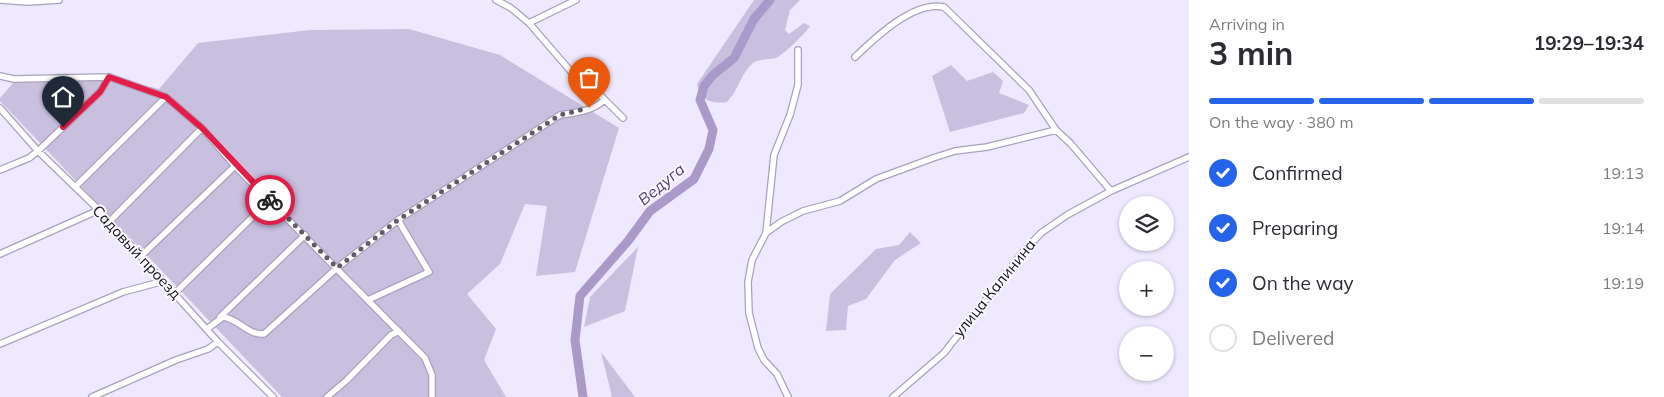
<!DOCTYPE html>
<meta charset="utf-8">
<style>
:root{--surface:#fff;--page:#f2f2f3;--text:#2b2b33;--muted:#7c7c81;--line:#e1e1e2;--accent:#2563eb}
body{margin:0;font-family:Mulish,sans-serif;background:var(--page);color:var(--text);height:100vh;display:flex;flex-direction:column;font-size:19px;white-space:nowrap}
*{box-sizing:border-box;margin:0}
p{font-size:16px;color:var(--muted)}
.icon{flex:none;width:28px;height:28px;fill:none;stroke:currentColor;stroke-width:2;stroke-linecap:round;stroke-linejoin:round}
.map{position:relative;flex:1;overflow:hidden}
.details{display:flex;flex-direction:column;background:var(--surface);width:475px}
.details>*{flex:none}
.fabs{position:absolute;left:1119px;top:196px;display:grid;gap:10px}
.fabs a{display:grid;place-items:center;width:55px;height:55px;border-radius:50%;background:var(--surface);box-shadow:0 1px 4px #0004;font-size:25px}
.pin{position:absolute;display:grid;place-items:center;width:42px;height:42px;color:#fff;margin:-51px -21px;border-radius:50% 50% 50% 0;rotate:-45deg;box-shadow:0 0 5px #0007}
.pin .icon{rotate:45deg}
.courier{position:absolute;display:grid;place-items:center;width:50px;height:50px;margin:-25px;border:4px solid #e11d48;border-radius:50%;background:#fff;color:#222;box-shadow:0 1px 6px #0007}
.overview em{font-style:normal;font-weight:700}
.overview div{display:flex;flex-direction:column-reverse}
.overview{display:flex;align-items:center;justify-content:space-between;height:85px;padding:0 20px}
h1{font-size:32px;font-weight:700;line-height:38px}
.bar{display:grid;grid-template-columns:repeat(4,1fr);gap:8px 5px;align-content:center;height:60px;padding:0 20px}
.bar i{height:6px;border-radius:4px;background:var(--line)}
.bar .on{background:var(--accent)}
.bar p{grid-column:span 4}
ol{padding:0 20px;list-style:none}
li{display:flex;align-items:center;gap:15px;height:55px}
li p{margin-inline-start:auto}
li .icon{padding:5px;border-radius:50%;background:var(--accent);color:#fff;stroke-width:4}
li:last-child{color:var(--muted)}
li i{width:28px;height:28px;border:2px solid var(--line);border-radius:50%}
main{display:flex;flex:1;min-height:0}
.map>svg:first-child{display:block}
</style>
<main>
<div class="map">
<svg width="1189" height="397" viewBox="0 0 1189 397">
<rect width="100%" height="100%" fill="#efe9ff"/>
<path fill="#c9bfdf" d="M 754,0 L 800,0 L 790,10 L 785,30 L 789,34 L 804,23 L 810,26 C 808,31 781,57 776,58 C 769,60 760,58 753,63 C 741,73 738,91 727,102 C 712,104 700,101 697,84 Z
M 409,29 L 500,55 L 619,128 L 575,272 L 536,276 L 547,206 L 525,204 L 500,264 L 467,294 L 496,329 L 484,360 L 506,397 L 282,397 L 0,101 L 0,98 L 14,82 L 97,74 L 159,89 L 198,43 L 310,30 Z
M 951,65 L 967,81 L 993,72 L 1003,81 L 999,93 L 1029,105 L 1024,113 L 950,132 L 932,76 Z
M 910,232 L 921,243 L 895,260 L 866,299 L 848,306 L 846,330 L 826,331 L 830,294 L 876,249 L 899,245 Z
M 638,247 L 625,311 L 584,327 L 590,297 Z
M 601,352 L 635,397 L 612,397 Z"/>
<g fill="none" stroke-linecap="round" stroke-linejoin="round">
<path stroke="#a99ac9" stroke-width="9" d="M 583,397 L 575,340 L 580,296 L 628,241 L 650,211 L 694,179 L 709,149 L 713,130 L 700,100 L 704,86 L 713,75 L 734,58 L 754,19 L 770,0"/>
<defs>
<path id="minor" d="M 0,0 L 28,2 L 59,0
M 496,0 L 511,8 L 529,23 L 574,75 L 593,88 L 623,118
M 529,23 L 576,0
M 855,57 C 875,38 914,0 944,7 L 1029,90 L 1056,130
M 0,76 L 14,79 L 109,77 L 166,97 L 202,128 L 235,166 L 425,358 L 432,375 L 432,397
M 0,108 L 38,151 L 99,210 L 218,342 L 273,397
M 0,170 L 29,158 L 38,151 L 100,92 L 109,77
M 75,187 L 166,97
M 109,222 L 202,128
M 766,233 L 781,222 L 803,211 L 840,201 L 876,179 L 933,158 L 955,151 L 987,147 L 1056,130 L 1071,144 L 1111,191
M 0,254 L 99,210
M 141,256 L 235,166
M 175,293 L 270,200
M 368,300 L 429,272 L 398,220 L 560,115 C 574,113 594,111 604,100
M 220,317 L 305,235
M 207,329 L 223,317 C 239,319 247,335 264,334 L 337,268 L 398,220
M 0,344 L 123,292 L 164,281
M 92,397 L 176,360 L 208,349 L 218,342
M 327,397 L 347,380 L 391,335 L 399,331
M 788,397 L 777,374 L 764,360 L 758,348 L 749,313 L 748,282 L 752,260 L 766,233 L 774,155 L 790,115 L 798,85 L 798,50
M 893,397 L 944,353 L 1023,252 L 1041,233 L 1067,215 L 1111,191 L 1189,157"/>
</defs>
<use href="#minor" stroke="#a9a1bb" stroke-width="8"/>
<use href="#minor" stroke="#fff" stroke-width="5.5"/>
</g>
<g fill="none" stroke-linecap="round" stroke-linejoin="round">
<path stroke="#5f5b68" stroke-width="5" stroke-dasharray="0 9" d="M 270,200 L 337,268 L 398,220 L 560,115 L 589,108"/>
<path stroke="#e11d48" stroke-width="6" d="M 63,127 L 100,92 L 109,77 L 166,97 L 202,128 L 270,200"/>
</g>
<g text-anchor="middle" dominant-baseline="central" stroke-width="4" stroke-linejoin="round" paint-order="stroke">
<g font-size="15" fill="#110f17" stroke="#fbf9ff">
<text transform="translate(137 252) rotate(47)">Садовый проезд</text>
<text transform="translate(994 288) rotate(-51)">улица Калинина</text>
</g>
<g font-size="16" font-style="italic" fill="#513b77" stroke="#fbf9ff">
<text transform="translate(661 184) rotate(-40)">Ведуга</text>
</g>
</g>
</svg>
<div class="fabs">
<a><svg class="icon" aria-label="layers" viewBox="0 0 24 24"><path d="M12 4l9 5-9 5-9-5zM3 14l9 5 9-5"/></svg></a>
<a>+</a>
<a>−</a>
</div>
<div class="pin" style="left:589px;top:108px;background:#ea580c"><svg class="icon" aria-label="bag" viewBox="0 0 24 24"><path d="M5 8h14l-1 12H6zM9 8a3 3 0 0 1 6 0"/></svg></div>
<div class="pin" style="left:63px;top:127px;background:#1f2937"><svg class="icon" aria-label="home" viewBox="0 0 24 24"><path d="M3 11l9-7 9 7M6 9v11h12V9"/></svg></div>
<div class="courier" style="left:270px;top:200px"><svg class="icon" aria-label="bike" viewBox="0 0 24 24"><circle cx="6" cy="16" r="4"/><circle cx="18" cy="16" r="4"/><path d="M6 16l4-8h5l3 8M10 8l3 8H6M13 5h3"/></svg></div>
</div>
<section class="details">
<div class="overview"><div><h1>3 min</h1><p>Arriving in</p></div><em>19:29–19:34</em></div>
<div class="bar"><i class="on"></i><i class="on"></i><i class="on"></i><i></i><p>On the way · 380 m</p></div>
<ol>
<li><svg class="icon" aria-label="check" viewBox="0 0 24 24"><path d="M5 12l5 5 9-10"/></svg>Confirmed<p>19:13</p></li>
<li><svg class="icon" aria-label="check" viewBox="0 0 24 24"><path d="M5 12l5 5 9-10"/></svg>Preparing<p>19:14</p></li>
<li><svg class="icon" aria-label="check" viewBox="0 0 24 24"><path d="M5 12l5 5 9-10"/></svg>On the way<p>19:19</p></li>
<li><i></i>Delivered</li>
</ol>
</section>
</main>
